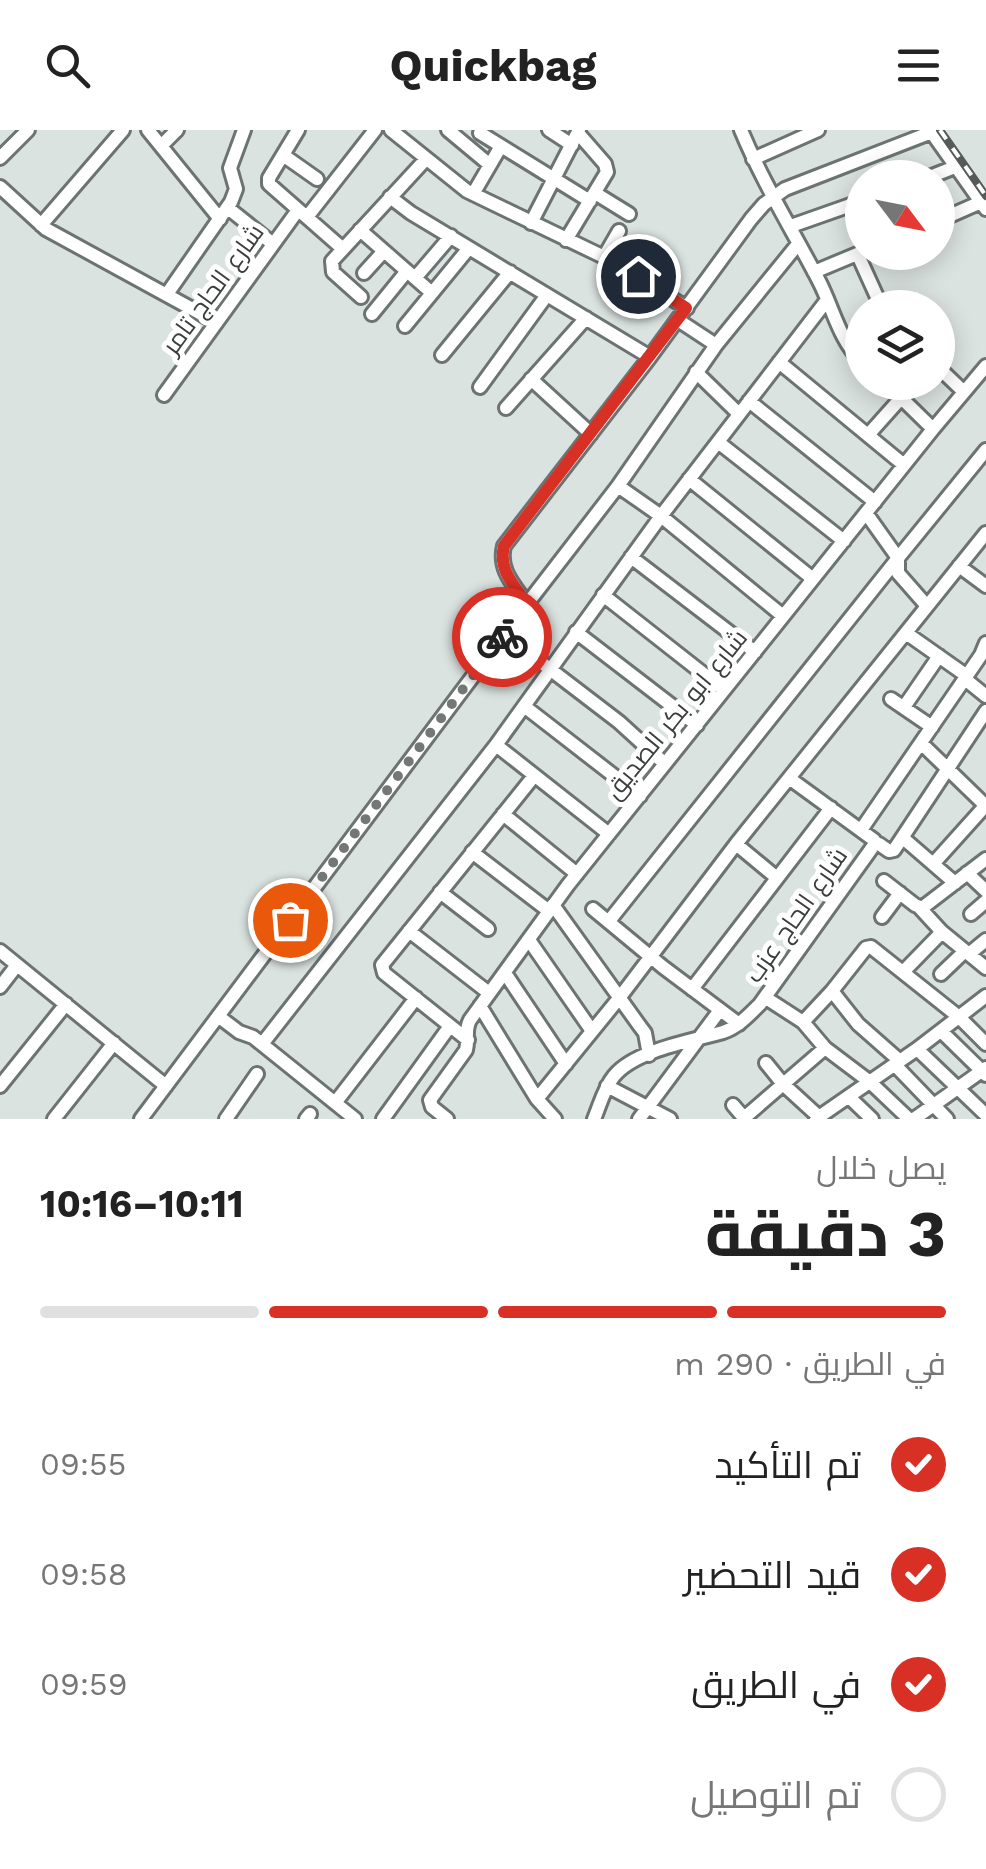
<!DOCTYPE html>
<html lang="ar">
<meta charset="utf-8">
<style>
:root{--surface:#fff;--page:#f2f2f2;--text:#222;--muted:#767676;--line:#e0e0e0;--accent:#d93025}
body{margin:0;font-family:"Work Sans",Cairo,sans-serif;background:var(--page);color:var(--text);direction:rtl;height:100vh;display:flex;flex-direction:column;font-size:38px;white-space:nowrap}
*{box-sizing:border-box;margin:0}
p{font-size:32px;color:var(--muted)}
.icon{flex:none;width:55px;height:55px;fill:none;stroke:currentColor;stroke-width:2;stroke-linecap:round;stroke-linejoin:round}
.map{position:relative;height:989px;overflow:hidden;direction:ltr}
.sheet{display:flex;flex-direction:column;background:var(--surface);flex:1}
.sheet>*{flex:none}
.needle{width:65px;rotate:122deg}
.buttons{position:absolute;left:845px;top:30px;display:grid;gap:20px}
.buttons a{display:grid;place-items:center;width:110px;height:110px;border-radius:50%;background:var(--surface);box-shadow:0 5px 25px #0003;font-size:50px}
.pin{position:absolute;display:grid;place-items:center;width:85px;height:85px;color:#fff;margin:-42px;border:5px solid #fff;border-radius:50%;box-shadow:0 2px 10px #0007}
.courier{position:absolute;display:grid;place-items:center;width:100px;height:100px;margin:-50px;border:8px solid #d93025;border-radius:50%;background:#fff;color:#222;box-shadow:0 2px 12px #0007}
.head em{font-style:normal;font-weight:700}
.head div{display:flex;flex-direction:column-reverse}
.head{display:flex;align-items:center;justify-content:space-between;height:170px;padding:0 40px}
h1{font-size:65px;font-weight:700;line-height:75px}
.bar{display:grid;grid-template-columns:repeat(4,1fr);gap:15px 10px;align-content:center;height:120px;padding:0 40px}
.bar i{height:12px;border-radius:8px;background:var(--line)}
.bar .selected{background:var(--accent)}
.bar p{grid-column:span 4}
ol{padding:0 40px;list-style:none}
li{display:flex;align-items:center;gap:30px;height:110px}
li p{margin-inline-start:auto}
li .icon{padding:10px;border-radius:50%;background:var(--accent);color:#fff;stroke-width:4}
li:last-child{color:var(--muted)}
li i{width:55px;height:55px;border:5px solid var(--line);border-radius:50%}
header{display:flex;justify-content:space-between;align-items:center;height:130px;padding:0 40px;background:var(--surface);font-size:45px;font-weight:700}
.map>svg:first-child{display:block}
</style>
<header><svg class="icon" aria-label="menu" viewBox="0 0 24 24"><path d="M4 6h16M4 12h16M4 18h16"/></svg>Quickbag<svg class="icon" aria-label="search" viewBox="0 0 24 24"><circle cx="10" cy="10" r="6"/><path d="M15 15l6 6"/></svg></header>
<div class="map">
<svg width="986" height="989" viewBox="0 0 986 989">
<rect width="100%" height="100%" fill="#dbe3e1"/>
<g fill="none" stroke-linecap="round" stroke-linejoin="round">
<defs>
<path id="minor" d="M 148,0 L 220,89
M 298,0 L 269,48 L 269,54 L 343,119
M 391,0 L 467,61 L 604,127 L 687,178
M 448,0 L 490,35
M 549,0 L 572,15
M 741,0 C 763,53 793,101 819,151 C 833,178 839,210 862,232
M 930,0 L 986,79
M 480,3 L 590,71
M 161,16 L 177,0
M 283,25 L 317,49
M 0,28 L 28,0
M 753,29 L 818,0
M 927,48 L 955,37
M 0,57 L 46,99 L 216,192
M 595,63 L 629,84
M 473,64 L 501,16
M 390,67 L 411,83 L 650,227
M 228,78 L 273,114
M 307,87 L 375,0
M 938,91 L 981,72
M 531,93 L 579,0
M 41,95 L 123,0
M 791,96 L 862,71
M 360,100 L 432,163
M 566,110 L 607,42 L 605,34 L 578,3
M 858,125 L 882,178
M 604,127 L 619,101
M 814,142 L 862,122
M 364,143 L 384,121
M 415,148 L 451,106
M 167,164 L 231,72 L 236,59 L 230,38 L 244,0
M 361,167 L 333,142 L 332,131 L 426,29
M 372,184 L 407,141
M 678,190 L 716,215
M 405,196 L 469,118
M 442,225 L 510,142
M 779,232 L 904,335
M 938,237 L 964,262
M 696,242 L 739,284
M 531,249 L 591,304
M 885,252 L 933,299
M 480,257 L 547,165
M 164,265 L 298,80
M 749,271 L 875,372
M 506,278 L 586,188
M 868,305 L 901,268
M 718,312 L 844,411
M 689,349 L 813,449
M 618,356 L 661,386 L 783,486
M 866,383 L 898,428 L 898,443 L 927,476
M 631,427 L 755,522
M 959,436 L 986,456
M 603,465 L 724,560
M 527,474 C 514,455 498,440 504,416 L 650,227 L 751,89 L 764,74 L 785,59 L 932,2
M 576,502 L 697,595
M 906,503 L 967,546
M 504,504 L 619,592 L 665,634
M 965,549 L 986,566
M 891,569 L 932,597
M 524,576 L 640,666
M 904,577 L 939,526
M 921,613 L 986,676
M 496,615 L 609,704
M 789,648 L 874,710 L 876,714
M 503,684 L 577,744
M 861,700 L 981,525 L 986,513
M 903,708 L 955,753
M 736,714 L 777,748
M 472,722 L 549,781
M 933,734 L 986,675
M 967,743 L 986,761
M 884,751 L 915,775 L 922,778 L 986,729
M 440,762 L 488,799
M 553,775 L 639,895 L 645,903 L 649,925
M 920,778 L 942,802 L 986,838
M 593,779 L 663,837 L 739,894
M 971,784 L 986,771
M 882,787 L 900,763
M 609,791 L 898,428 L 986,320
M 409,801 L 489,863
M 529,810 L 592,901
M 0,821 L 166,956
M 969,824 L 986,810
M 903,842 L 942,802
M 505,843 L 566,934
M 941,844 L 965,821
M 0,857 L 17,835
M 692,859 L 831,678
M 832,861 L 858,894 L 900,931
M 766,868 L 803,892 L 825,918 L 870,952 L 909,989
M 480,876 L 537,969 L 555,989
M 218,886 L 239,902 L 253,907 L 355,989
M 803,892 L 832,861 L 866,818 L 871,817 L 959,887 L 986,914
M 941,901 L 986,945
M 468,910 L 384,843 L 382,835 L 534,646
M 262,914 L 496,615 L 661,386 L 827,170
M 917,919 L 986,985
M 766,933 L 783,954 L 819,987
M 895,935 L 947,989
M 0,956 L 66,874
M 607,956 L 670,989
M 849,967 L 872,989
M 537,969 L 620,867 L 736,714 L 986,403
M 335,973 L 416,868
M 733,975 L 745,989
M 744,988 L 825,918
M 54,989 L 114,913
M 141,989 L 527,474 L 618,356 L 716,215 L 798,114
M 226,989 L 257,944
M 306,989 L 310,984
M 383,989 L 450,896
M 447,989 L 432,977 L 430,970 L 466,920 C 469,909 464,901 470,890 L 568,755 L 933,299 L 986,236
M 594,989 C 600,975 604,958 614,946 C 635,920 692,911 723,902 C 738,897 749,885 760,874 L 874,715 L 879,714 L 889,721 L 894,720 L 986,581
M 639,989 L 720,880
M 816,989 L 917,919 L 986,866
M 914,989 L 986,938"/>
</defs>
<use href="#minor" stroke="#6c7372" stroke-width="18"/>
<use href="#minor" stroke="#fff" stroke-width="12"/>
<defs>
<path id="rail" d="M 940,0 L 986,66"/>
</defs>
<use href="#rail" stroke="#565a59" stroke-width="8"/>
<use href="#rail" stroke="#fff" stroke-width="4" stroke-dasharray="11" stroke-linecap="butt"/>
</g>
<g fill="none" stroke-linecap="round" stroke-linejoin="round">
<path stroke="#737876" stroke-width="10" stroke-dasharray="0 18" d="M 290,790 L 502,507"/>
<path stroke="#d93025" stroke-width="12" d="M 502,507 L 527,474 C 514,455 498,440 504,416 L 686,178 L 638,146"/>
</g>
<g text-anchor="middle" dominant-baseline="central" stroke-width="10" stroke-linejoin="round" paint-order="stroke">
<g font-size="25" fill="#3b3e3d" stroke="#fff">
<text transform="translate(213 159) rotate(-54)">شارع الحاج تامر</text>
<text transform="translate(676 584) rotate(-51)">شارع ابو بكر الصديق</text>
<text transform="translate(796 785) rotate(-55)">شارع الحاج عزب</text>
</g>
</g>
</svg>
<div class="buttons">
<a><svg class="needle" viewBox="-14 -14 28 28"><path d="M0-13l5 13h-10z" fill="#e53935"/><path d="M0 13l5-13h-10z" fill="#767676"/></svg></a>
<a><svg class="icon" aria-label="layers" viewBox="0 0 24 24"><path d="M12 4l9 5-9 5-9-5zM3 14l9 5 9-5"/></svg></a>
</div>
<div class="pin" style="left:290px;top:790px;background:#ea580c"><svg class="icon" aria-label="bag" viewBox="0 0 24 24"><path d="M5 8h14l-1 12H6zM9 8a3 3 0 0 1 6 0"/></svg></div>
<div class="pin" style="left:638px;top:146px;background:#1f2937"><svg class="icon" aria-label="home" viewBox="0 0 24 24"><path d="M3 11l9-7 9 7M6 9v11h12V9"/></svg></div>
<div class="courier" style="left:502px;top:507px"><svg class="icon" aria-label="bike" viewBox="0 0 24 24"><circle cx="6" cy="16" r="4"/><circle cx="18" cy="16" r="4"/><path d="M6 16l4-8h5l3 8M10 8l3 8H6M13 5h3"/></svg></div>
</div>
<section class="sheet">
<div class="head"><div><h1>3 دقيقة</h1><p>يصل خلال</p></div><em>10:11–10:16</em></div>
<div class="bar"><i class="selected"></i><i class="selected"></i><i class="selected"></i><i></i><p>في الطريق · 290 m</p></div>
<ol>
<li><svg class="icon" aria-label="check" viewBox="0 0 24 24"><path d="M5 12l5 5 9-10"/></svg>تم التأكيد<p>09:55</p></li>
<li><svg class="icon" aria-label="check" viewBox="0 0 24 24"><path d="M5 12l5 5 9-10"/></svg>قيد التحضير<p>09:58</p></li>
<li><svg class="icon" aria-label="check" viewBox="0 0 24 24"><path d="M5 12l5 5 9-10"/></svg>في الطريق<p>09:59</p></li>
<li><i></i>تم التوصيل</li>
</ol>
</section>
